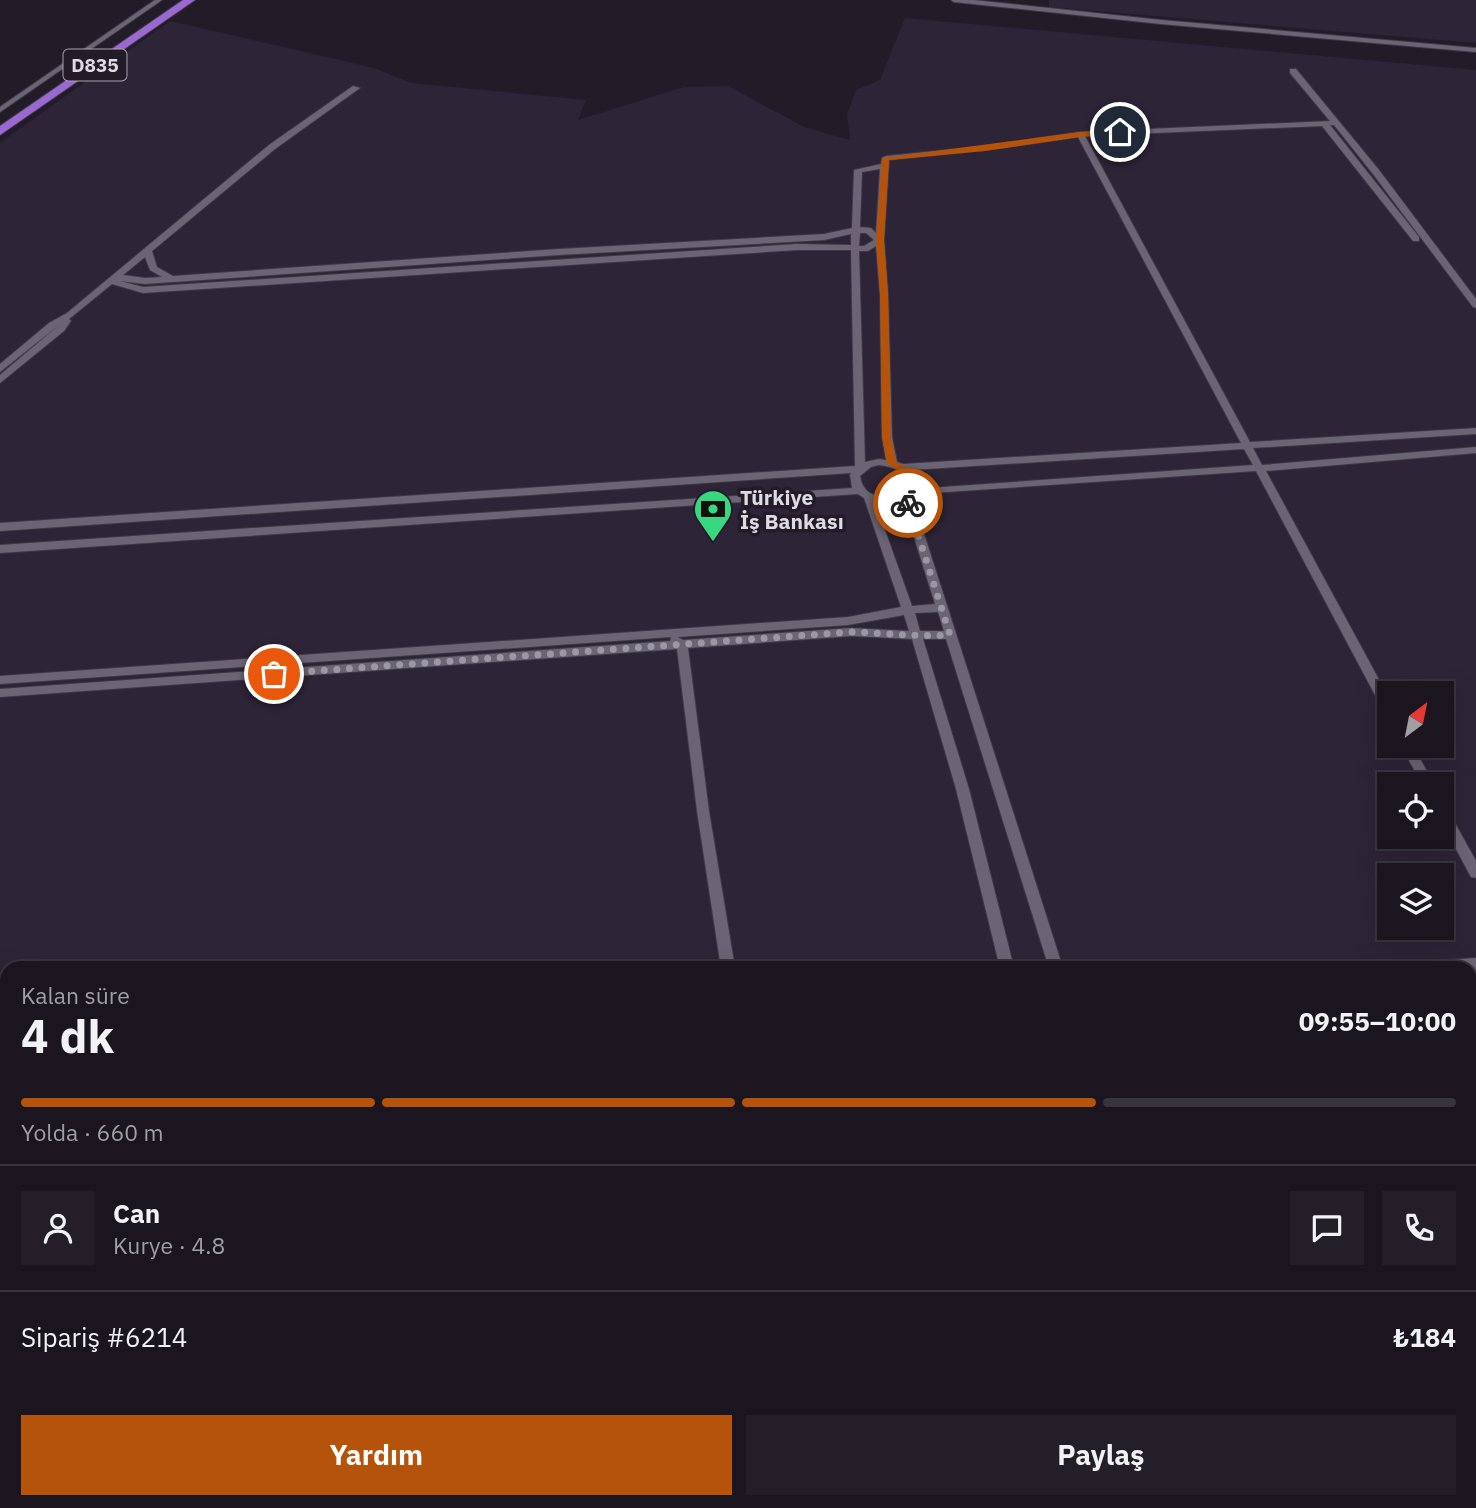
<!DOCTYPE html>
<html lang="tr">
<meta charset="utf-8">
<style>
:root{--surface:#1a151f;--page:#231e28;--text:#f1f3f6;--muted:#9f9fa4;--line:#38343d;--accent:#b45309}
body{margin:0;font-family:"IBM Plex Sans",sans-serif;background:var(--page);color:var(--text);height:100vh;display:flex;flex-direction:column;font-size:26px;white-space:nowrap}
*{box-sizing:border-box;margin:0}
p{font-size:23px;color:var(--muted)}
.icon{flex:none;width:38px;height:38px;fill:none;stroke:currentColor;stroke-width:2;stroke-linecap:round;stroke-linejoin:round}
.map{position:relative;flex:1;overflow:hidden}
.side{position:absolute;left:0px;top:961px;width:1477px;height:548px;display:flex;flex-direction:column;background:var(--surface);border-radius:21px 21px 0 0;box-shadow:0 7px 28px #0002,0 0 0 2px var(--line)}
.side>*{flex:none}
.needle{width:46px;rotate:32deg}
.tools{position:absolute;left:1377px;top:681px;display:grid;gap:14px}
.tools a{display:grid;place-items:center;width:77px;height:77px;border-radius:0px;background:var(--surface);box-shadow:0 7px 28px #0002,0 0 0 2px var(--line);font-size:35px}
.pin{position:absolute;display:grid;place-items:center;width:60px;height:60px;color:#fff;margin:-30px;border:4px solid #fff;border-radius:50%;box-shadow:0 2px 7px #0007}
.courier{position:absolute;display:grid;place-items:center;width:70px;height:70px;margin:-35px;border:5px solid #b45309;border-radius:50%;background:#fff;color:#222;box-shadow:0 2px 9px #0007}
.headline em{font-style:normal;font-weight:700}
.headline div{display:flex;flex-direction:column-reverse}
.headline{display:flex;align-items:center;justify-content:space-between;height:119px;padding:0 21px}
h1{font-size:46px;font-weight:700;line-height:52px}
.bar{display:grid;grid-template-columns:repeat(4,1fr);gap:10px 7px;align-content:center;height:84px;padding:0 21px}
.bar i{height:9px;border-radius:5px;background:var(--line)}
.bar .on{background:var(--accent)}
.bar p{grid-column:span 4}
.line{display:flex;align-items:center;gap:18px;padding:0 21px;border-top:2px solid var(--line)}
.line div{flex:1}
.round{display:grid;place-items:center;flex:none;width:74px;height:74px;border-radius:0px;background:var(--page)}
.cta{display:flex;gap:14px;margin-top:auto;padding:14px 21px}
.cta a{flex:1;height:80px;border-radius:0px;background:var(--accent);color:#fff;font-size:28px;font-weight:700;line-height:80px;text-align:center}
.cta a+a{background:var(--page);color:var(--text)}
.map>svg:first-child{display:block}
</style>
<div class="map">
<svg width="1476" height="1508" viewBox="0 0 1476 1508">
<rect width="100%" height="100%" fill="#221c29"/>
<path fill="#2d2437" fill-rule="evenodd" d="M 1049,0 L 1476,0 L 1476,43 L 1049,7 Z
M 905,18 L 1476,70 L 1476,1508 L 0,1508 L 0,143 L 170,21 L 374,68 L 411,83 L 586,100 L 578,120 L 684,87 L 728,86 L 804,127 L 850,140 L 847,114 L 856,90 L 880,80 ZM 1390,693 L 1442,693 L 1442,746 L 1390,746 ZM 1390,784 L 1442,784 L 1442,836 L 1390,836 ZM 1390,875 L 1442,875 L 1442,928 L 1390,928 ZM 7,968 L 1470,968 L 1470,1502 L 7,1502 Z"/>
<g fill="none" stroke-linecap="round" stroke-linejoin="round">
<defs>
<path id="minor" d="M 155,0 L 162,0 L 0,112 L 0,107 Z
M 951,0 L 973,0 L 1161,20 L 1476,48 L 1476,52 L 1161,24 L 954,2 Z
M 1290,69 L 1296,69 L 1379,170 L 1476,299 L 1476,308 L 1473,307 L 1373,174 L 1334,125 L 1330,125 L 1419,237 L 1419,241 L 1413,241 L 1322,126 L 1085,136 L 1250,442 L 1476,428 L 1476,434 L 1253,448 L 1262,465 L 1476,447 L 1476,453 L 1266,471 L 1390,700 L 1390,716 L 1384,712 L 1256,471 L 932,493 L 912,496 L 1063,968 L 1049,968 L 946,639 L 923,639 L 969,789 L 1014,968 L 1000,968 L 956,789 L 912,639 L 851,636 L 688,648 L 709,811 L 735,968 L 721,968 L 697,811 L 677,649 L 0,697 L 0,689 L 670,641 L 671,637 L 0,684 L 0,676 L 848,617 L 901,607 L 864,498 L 858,494 L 0,553 L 0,545 L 852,488 L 850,475 L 851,473 L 0,531 L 0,523 L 855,466 L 851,250 L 797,250 L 143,293 L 112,284 L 69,319 L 71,321 L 64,331 L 0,383 L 0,375 L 59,325 L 0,372 L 0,364 L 49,323 L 67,313 L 269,145 L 353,86 L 360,88 L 275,149 L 152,251 L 157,267 L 173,276 L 559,249 L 824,234 L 852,228 L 854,170 L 881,164 L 882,158 L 886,156 L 985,146 L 1080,132 L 1330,121 L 1290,73 ZM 1078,137 L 1241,443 L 903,464 L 897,462 L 892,437 L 888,294 L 884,240 L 889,160 L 985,150 ZM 880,169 L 876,233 L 871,228 L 860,227 L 862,172 ZM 860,233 L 866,233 L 874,240 L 864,246 L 859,246 ZM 851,234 L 851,245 L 797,244 L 143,287 L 120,281 L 145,284 L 559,255 L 824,240 ZM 876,246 L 880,294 L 882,437 L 886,460 L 879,459 L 865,462 L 859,251 L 868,251 ZM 145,257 L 150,270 L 162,277 L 145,278 L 123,275 ZM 1244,449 L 1253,465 L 914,489 L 917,483 L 911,470 ZM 879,465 C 893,467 902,469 907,483 L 904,489 C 886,500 864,500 860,476 L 871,467 ZM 902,499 L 935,604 L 912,606 L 875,502 L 888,503 ZM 938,612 L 944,631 L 920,631 L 915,613 ZM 904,615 L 909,631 L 851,628 L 683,640 L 678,637 L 848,625 Z
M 1401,746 L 1413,746 L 1434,784 L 1422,784 Z
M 1442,806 L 1446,807 L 1476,861 L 1476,878 L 1471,877 L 1442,823 Z
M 1476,958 L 1476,970 L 1470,970 L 1470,968 L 1405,968 L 1407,964 L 1412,962 Z
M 1470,976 L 1476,976 L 1476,988 L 1470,988 Z
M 0,1074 L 7,1074 L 7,1088 L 0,1088 Z
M 0,1096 L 7,1096 L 7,1110 L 0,1110 Z
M 0,1177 L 7,1180 L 7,1197 L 0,1194 Z
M 0,1213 L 7,1217 L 7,1235 L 0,1231 Z
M 345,1502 L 368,1502 L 371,1508 L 348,1508 Z
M 392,1502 L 415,1502 L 418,1508 L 395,1508 Z
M 1165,1502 L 1183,1502 L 1185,1508 L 1167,1508 Z
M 1220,1502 L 1238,1502 L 1240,1508 L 1222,1508 Z"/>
<path id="highway" d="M 183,0 L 195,0 L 0,135 L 0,126 Z"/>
</defs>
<use href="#minor" stroke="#3e3944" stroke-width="2"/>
<use href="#highway" stroke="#3e3944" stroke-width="2"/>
<use href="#minor" fill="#6b6474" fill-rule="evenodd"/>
<use href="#highway" fill="#9968d0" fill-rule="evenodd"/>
</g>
<path fill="#b45309" d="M 1120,130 L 1123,134 L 1080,137 L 985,151 L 889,160 L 884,240 L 888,294 L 891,437 L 896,462 C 911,470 924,478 911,495 L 913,503 L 905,505 L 901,494 C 916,474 901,474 887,463 L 882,437 L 880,294 L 876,240 L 882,158 L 1080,132 Z"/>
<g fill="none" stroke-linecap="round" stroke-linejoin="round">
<path stroke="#9c98a3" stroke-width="7" stroke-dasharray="0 12.6" d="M 274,674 L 851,632 C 884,633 916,637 950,635 L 908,503"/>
</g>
<defs>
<symbol id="bank-pin" viewBox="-11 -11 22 30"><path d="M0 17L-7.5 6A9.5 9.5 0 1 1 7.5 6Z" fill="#38d880" stroke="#221c29"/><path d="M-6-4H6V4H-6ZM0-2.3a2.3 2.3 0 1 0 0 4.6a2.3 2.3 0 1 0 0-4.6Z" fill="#111"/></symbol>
</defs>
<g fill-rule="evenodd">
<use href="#bank-pin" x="691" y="487" width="44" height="60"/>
</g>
<g text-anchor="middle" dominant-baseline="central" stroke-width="7" stroke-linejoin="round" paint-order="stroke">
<rect fill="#221c29" stroke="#a6a2ac" stroke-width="2" x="63.5" y="49.5" width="63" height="31" rx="5"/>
<g font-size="19" font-weight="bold" fill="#dedbe4">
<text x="95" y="65">D835</text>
</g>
<g font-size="21" font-weight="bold" fill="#dedbe4" stroke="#221c29" text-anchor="start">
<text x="740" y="497">Türkiye<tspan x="740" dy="24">İş Bankası</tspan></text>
</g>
</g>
</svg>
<div class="tools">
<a><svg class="needle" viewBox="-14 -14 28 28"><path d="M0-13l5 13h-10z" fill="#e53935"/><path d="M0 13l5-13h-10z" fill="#9f9fa4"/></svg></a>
<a><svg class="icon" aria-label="locate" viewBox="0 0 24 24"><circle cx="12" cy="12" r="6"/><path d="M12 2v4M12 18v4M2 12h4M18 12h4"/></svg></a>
<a><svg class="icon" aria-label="layers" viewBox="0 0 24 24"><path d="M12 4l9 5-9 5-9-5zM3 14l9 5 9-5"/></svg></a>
</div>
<div class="pin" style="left:274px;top:674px;background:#ea580c"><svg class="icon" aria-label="bag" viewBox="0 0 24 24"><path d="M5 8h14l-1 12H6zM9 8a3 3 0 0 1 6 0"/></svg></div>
<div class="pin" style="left:1120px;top:132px;background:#1f2937"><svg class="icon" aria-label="home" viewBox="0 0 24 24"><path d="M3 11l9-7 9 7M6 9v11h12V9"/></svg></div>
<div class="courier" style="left:908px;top:503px"><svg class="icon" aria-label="bike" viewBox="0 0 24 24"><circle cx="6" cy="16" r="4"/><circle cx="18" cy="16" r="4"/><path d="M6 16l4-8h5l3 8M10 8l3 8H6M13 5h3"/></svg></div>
<section class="side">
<div class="headline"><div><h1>4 dk</h1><p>Kalan süre</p></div><em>09:55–10:00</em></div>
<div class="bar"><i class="on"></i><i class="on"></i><i class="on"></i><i></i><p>Yolda · 660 m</p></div>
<div class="line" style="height:126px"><a class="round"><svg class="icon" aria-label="person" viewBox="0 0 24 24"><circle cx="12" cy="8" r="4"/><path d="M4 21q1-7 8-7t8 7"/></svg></a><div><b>Can</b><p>Kurye · 4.8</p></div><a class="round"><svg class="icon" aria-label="chat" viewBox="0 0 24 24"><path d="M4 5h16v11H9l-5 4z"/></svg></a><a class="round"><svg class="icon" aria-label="phone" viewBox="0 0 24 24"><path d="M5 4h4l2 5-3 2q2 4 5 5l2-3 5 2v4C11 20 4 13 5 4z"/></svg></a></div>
<div class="line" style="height:91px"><div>Sipariş #6214</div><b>₺184</b></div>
<div class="cta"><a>Yardım</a><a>Paylaş</a></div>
</section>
</div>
